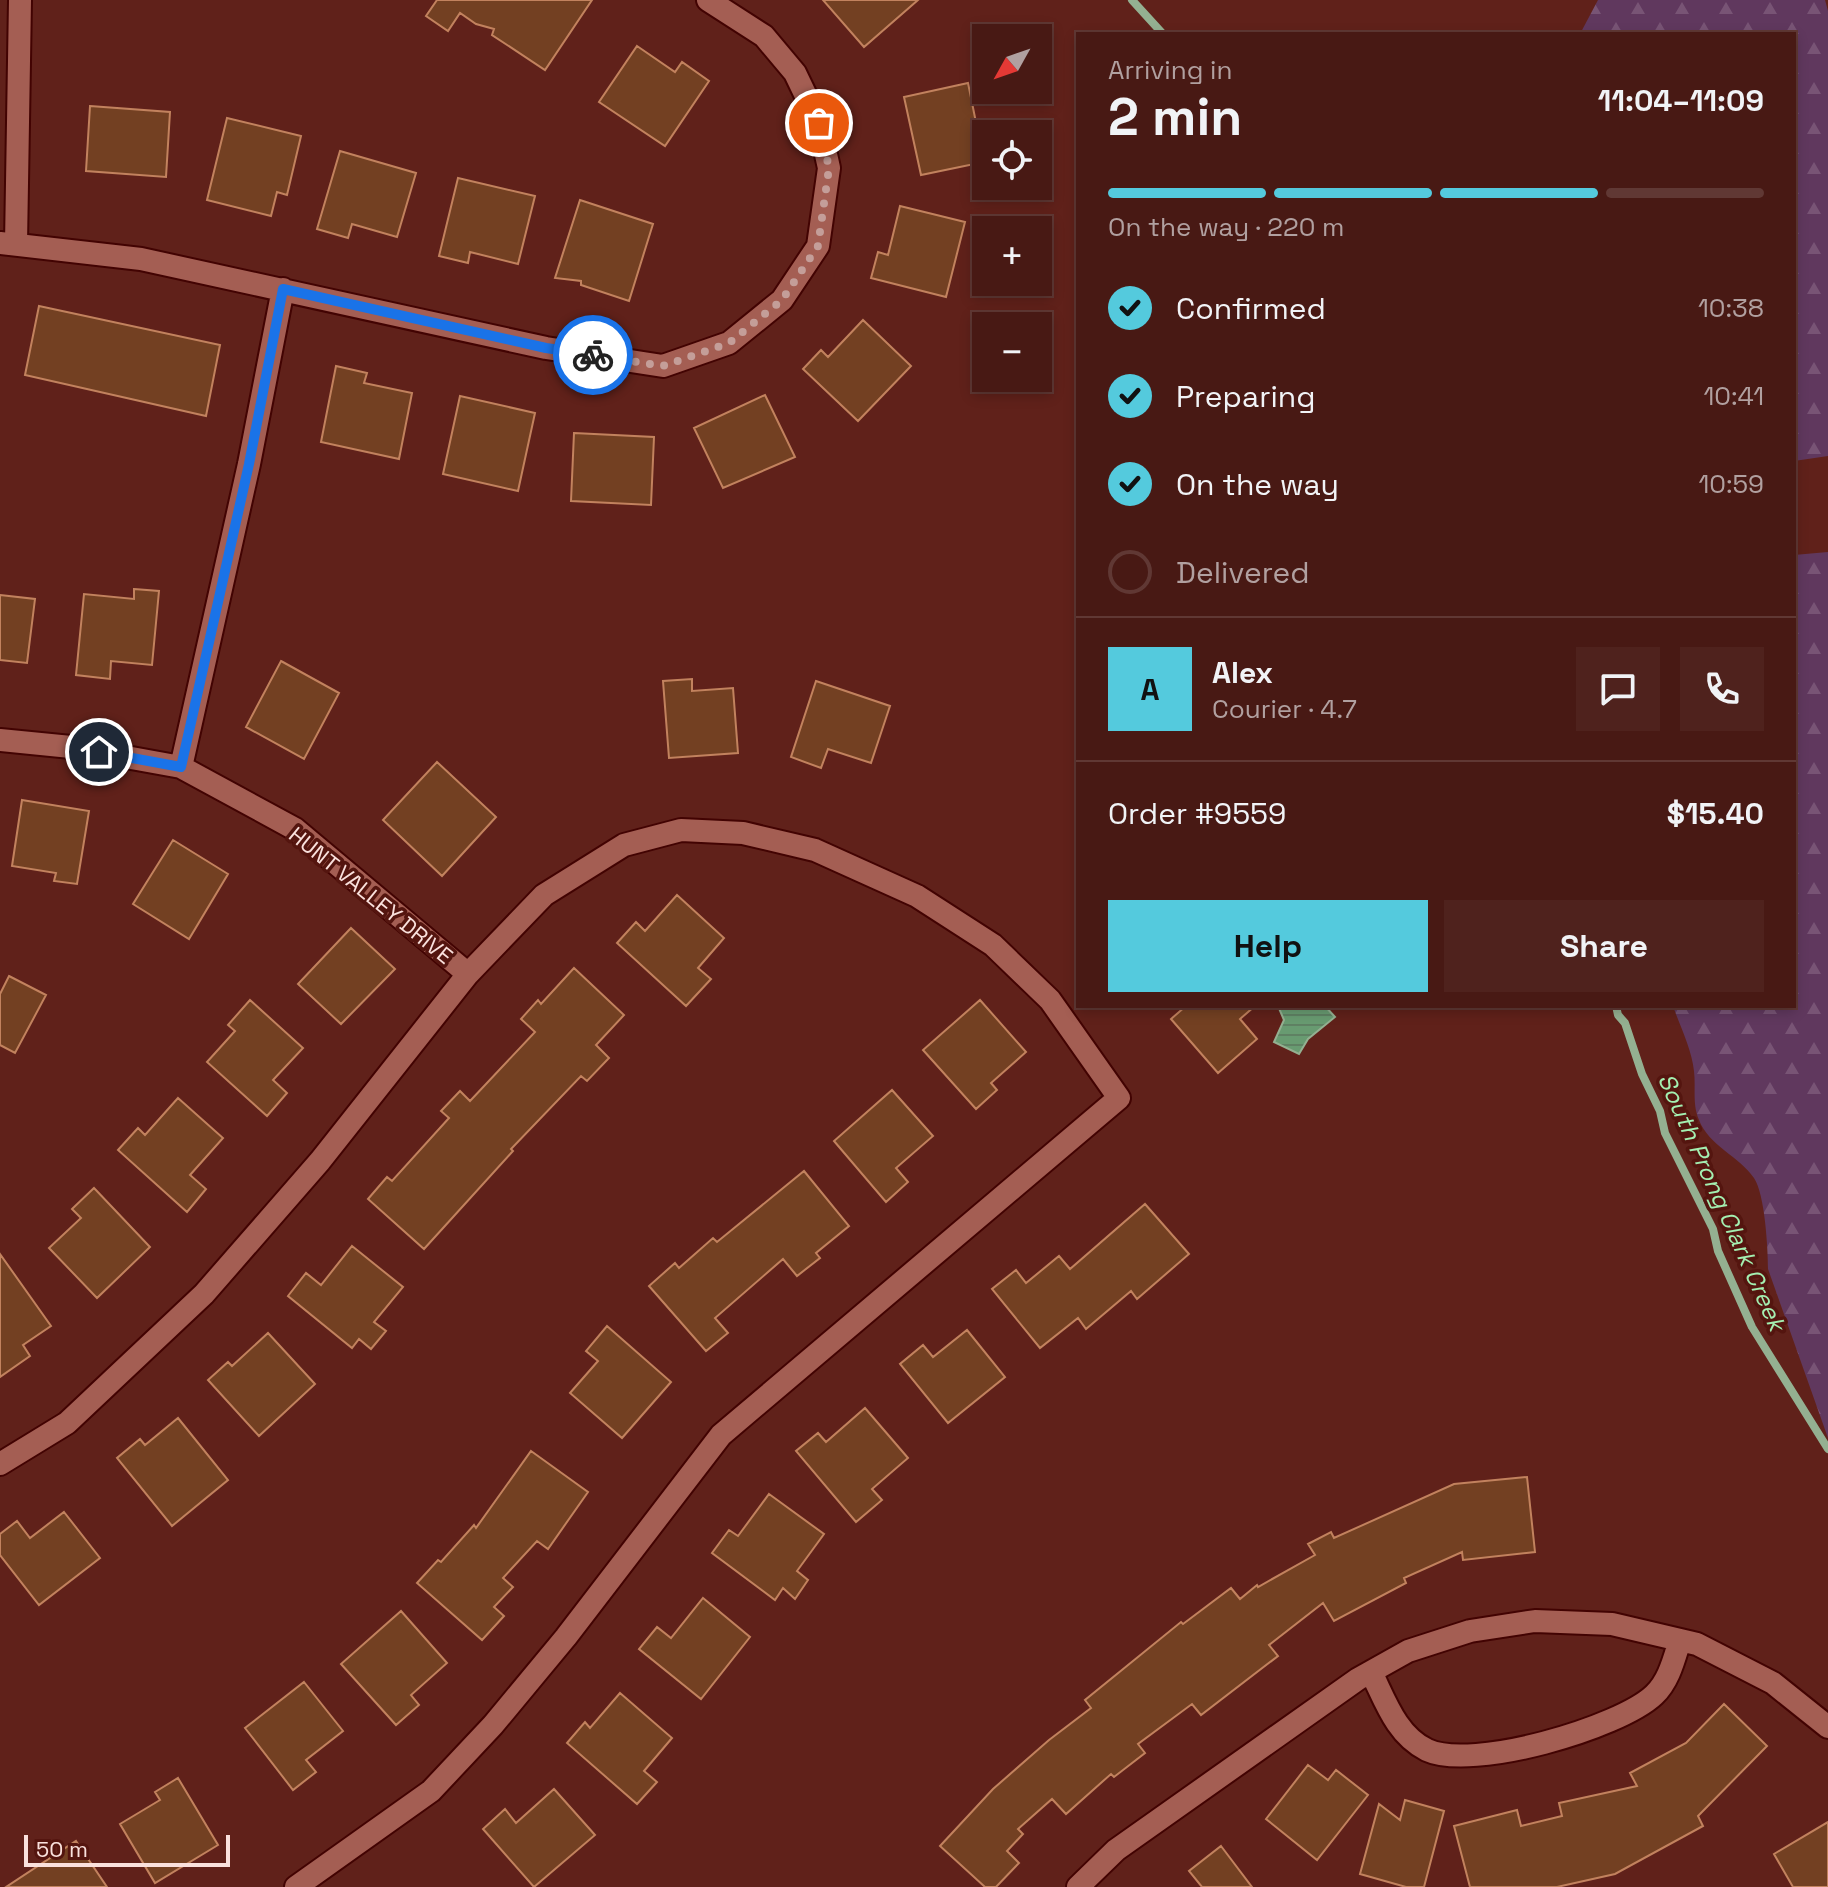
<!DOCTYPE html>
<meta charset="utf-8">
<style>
:root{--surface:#481914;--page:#4f221d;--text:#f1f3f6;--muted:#b1a0a0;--line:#603834;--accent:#54cadd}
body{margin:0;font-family:"Space Grotesk",sans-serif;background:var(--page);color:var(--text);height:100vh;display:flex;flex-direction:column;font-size:30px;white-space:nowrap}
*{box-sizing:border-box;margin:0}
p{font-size:26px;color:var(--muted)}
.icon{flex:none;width:44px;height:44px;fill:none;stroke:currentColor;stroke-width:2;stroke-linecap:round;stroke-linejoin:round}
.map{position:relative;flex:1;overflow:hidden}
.details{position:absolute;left:1076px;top:32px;width:720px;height:976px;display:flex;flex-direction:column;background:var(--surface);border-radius:0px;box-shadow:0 4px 12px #0003,0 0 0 2px var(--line)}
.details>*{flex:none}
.needle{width:52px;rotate:230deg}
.fabs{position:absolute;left:972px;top:24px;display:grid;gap:16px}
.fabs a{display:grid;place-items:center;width:80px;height:80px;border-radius:0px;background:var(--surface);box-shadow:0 4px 12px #0003,0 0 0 2px var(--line);font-size:40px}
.scale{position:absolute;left:24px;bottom:20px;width:206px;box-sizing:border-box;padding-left:8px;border:4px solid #fae1dd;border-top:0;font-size:22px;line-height:28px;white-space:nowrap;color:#fae1dd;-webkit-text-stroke:6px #54150f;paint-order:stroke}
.pin{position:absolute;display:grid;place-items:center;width:68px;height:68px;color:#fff;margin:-34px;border:4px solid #fff;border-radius:50%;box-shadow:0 2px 8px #0007}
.courier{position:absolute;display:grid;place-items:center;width:80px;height:80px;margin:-40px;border:6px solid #1a73e8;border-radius:50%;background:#fff;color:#222;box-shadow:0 2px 10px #0007}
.overview em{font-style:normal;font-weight:800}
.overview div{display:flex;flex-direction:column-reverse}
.overview{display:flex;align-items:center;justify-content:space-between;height:136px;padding:0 32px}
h1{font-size:52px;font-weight:800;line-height:60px}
.bar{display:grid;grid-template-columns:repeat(4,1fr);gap:12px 8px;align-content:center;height:96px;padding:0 32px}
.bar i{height:10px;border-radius:6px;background:var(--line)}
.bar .on{background:var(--accent)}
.bar p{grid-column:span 4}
.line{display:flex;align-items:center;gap:20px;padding:0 32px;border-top:2px solid var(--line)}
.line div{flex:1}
.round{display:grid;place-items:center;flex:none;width:84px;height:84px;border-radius:0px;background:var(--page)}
ol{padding:0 32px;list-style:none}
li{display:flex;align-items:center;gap:24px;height:88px}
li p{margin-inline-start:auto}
li .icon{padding:8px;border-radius:50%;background:var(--accent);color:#111;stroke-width:4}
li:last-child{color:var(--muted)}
li i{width:44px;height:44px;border:4px solid var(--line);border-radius:50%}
.button{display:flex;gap:16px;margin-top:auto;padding:16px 32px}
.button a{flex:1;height:92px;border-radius:0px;background:var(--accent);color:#111;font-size:32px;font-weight:800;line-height:92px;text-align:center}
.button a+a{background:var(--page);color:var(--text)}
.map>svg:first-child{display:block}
</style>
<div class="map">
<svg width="1828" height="1887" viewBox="0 0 1828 1887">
<defs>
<pattern id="forest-firs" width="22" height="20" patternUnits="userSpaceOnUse" patternTransform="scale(2)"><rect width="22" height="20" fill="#60385e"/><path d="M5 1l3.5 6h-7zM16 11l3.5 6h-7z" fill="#785475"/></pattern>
<pattern id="water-rules" width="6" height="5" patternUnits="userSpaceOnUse" patternTransform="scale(2)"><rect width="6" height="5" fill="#689b71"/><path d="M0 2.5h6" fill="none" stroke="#5f8163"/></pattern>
</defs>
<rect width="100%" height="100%" fill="#60211a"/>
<path fill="url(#forest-firs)" d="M 1598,0 L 1825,0 L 1828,11 L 1828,456 L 1794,461 L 1794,34 L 1580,34 Z
M 1828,552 L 1828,1438 L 1768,1269 C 1768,1249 1765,1194 1754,1178 C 1739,1156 1709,1146 1699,1120 C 1692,1104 1696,1087 1694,1071 C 1692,1050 1680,1026 1673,1006 L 1794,1006 L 1794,555 Z"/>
<path fill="url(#water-rules)" stroke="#94b091" stroke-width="2" d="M 1278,1006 L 1325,1006 L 1335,1017 L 1308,1039 L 1299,1054 L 1274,1042 L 1284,1020 Z"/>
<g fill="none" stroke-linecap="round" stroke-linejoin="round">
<path stroke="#94b091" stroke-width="8" d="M 1132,0 L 1163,34
M 1616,1006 L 1618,1015 L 1625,1023 L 1642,1074 L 1660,1111 L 1665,1133 L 1713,1229 L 1718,1251 L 1752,1327 L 1828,1449"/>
</g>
<path fill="#734022" stroke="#c2825e" stroke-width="2" d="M 437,0 L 592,0 L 545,70 L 492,35 L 494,29 L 476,24 L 460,13 L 448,31 L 426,16 Z
M 823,0 L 918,0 L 864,47 Z
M 637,46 L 675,72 L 682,62 L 709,81 L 665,146 L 599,102 Z
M 968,83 L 984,162 L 921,175 L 904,97 Z
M 90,106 L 170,112 L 166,177 L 86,171 Z
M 227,118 L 301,136 L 287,195 L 277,192 L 271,216 L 207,200 Z
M 340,151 L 416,173 L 397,237 L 352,224 L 348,238 L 317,229 Z
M 458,178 L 535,196 L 518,264 L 470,252 L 468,263 L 439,256 Z
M 580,200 L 653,224 L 629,301 L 581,285 L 581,281 L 555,278 Z
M 900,206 L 965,222 L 946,297 L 871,278 L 878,252 L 888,255 Z
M 39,306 L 220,345 L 206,416 L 25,375 Z
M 863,320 L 911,366 L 858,421 L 803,369 L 821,350 L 828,357 Z
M 336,366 L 367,373 L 364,383 L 412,393 L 399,459 L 321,442 Z
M 765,395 L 795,457 L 723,488 L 694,428 Z
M 460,396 L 535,413 L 518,491 L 443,474 Z
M 574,433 L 654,437 L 651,505 L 571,501 Z
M 134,589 L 159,591 L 152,665 L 111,661 L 110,679 L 76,675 L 84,594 L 134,599 Z
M 0,595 L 35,599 L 27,663 L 0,660 Z
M 281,661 L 339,693 L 304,759 L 246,727 Z
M 692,679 L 692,691 L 733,688 L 738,753 L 669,758 L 663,681 Z
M 816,681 L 890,706 L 871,763 L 828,749 L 821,768 L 791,757 Z
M 437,762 L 496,817 L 442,876 L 383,820 Z
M 22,800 L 89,811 L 77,884 L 54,881 L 56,873 L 12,866 Z
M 173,840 L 228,874 L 189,939 L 133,904 Z
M 677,895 L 724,938 L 698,968 L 711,979 L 686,1006 L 617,943 L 636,922 L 645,931 Z
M 351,928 L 395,969 L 341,1024 L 298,984 Z
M 574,968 L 624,1015 L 596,1045 L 609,1058 L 587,1081 L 581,1076 L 511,1149 L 513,1151 L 424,1249 L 368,1199 L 387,1177 L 392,1181 L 449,1118 L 441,1111 L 460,1091 L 470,1101 L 535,1032 L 521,1019 L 538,1000 L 541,1004 Z
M 9,976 L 46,995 L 15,1053 L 0,1045 L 0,994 Z
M 250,1000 L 303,1048 L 273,1080 L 287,1093 L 267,1116 L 207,1062 L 235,1031 L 228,1025 Z
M 980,1000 L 1026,1052 L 991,1083 L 997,1090 L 976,1109 L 923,1050 Z
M 1186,1006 L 1255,1006 L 1240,1019 L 1257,1039 L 1218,1073 L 1171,1019 Z
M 892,1090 L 933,1136 L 896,1168 L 908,1182 L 886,1202 L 834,1141 Z
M 178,1098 L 223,1138 L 190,1175 L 206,1189 L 187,1212 L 118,1150 L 138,1128 L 145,1135 Z
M 804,1171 L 849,1226 L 816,1253 L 820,1258 L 797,1276 L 783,1259 L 715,1318 L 728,1333 L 706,1351 L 649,1286 L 675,1263 L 679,1268 L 713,1238 L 717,1242 Z
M 94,1188 L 150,1247 L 97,1298 L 49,1248 L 81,1218 L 72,1209 Z
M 1145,1204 L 1189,1254 L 1137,1299 L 1131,1291 L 1086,1329 L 1078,1318 L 1040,1348 L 992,1289 L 1016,1270 L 1026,1283 L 1059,1256 L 1070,1269 Z
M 352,1246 L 403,1287 L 374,1322 L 386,1331 L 371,1349 L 359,1339 L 352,1348 L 288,1296 L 306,1273 L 321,1285 Z
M 0,1254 L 51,1326 L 23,1345 L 30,1356 L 0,1377 Z
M 607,1326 L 671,1382 L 622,1438 L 570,1393 L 598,1361 L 586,1351 Z
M 967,1330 L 1005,1377 L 948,1423 L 900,1364 L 923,1345 L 933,1357 Z
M 268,1333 L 315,1384 L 259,1436 L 208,1380 L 228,1362 L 232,1366 Z
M 865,1408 L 908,1458 L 872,1489 L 882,1500 L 856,1522 L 796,1451 L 818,1433 L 826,1442 Z
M 178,1418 L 228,1480 L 172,1526 L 117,1458 L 140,1439 L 145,1445 Z
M 531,1451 L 588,1492 L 548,1549 L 537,1541 L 503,1578 L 513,1587 L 494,1607 L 504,1616 L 482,1640 L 417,1583 L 438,1560 L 441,1562 L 474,1525 L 476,1528 Z
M 1527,1477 L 1535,1552 L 1463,1560 L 1462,1552 L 1404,1578 L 1406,1583 L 1334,1621 L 1323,1603 L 1269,1645 L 1278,1656 L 1201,1715 L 1192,1704 L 1138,1744 L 1145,1753 L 1114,1777 L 1111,1774 L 1066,1814 L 1052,1799 L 1018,1829 L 1023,1834 L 1007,1851 L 1019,1863 L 996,1887 L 985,1887 L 940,1846 L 993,1789 L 1049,1740 L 1091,1708 L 1085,1700 L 1181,1622 L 1183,1624 L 1231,1588 L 1240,1599 L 1257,1585 L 1258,1587 L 1315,1555 L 1308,1544 L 1331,1532 L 1334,1538 L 1454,1484 Z
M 769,1494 L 824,1534 L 797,1571 L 808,1580 L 795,1599 L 783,1588 L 775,1600 L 712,1553 L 729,1530 L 738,1536 Z
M 64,1512 L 100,1558 L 39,1605 L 0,1555 L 0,1534 L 17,1521 L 30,1538 Z
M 703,1598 L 750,1637 L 701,1699 L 639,1649 L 657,1627 L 671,1638 Z
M 401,1611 L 447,1663 L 411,1695 L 419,1705 L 396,1725 L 341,1664 Z
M 304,1682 L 343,1731 L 306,1760 L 316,1772 L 293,1790 L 245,1728 Z
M 620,1693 L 672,1738 L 644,1771 L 657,1782 L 637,1804 L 567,1743 L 585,1722 L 590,1728 Z
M 1724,1704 L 1767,1746 L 1698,1816 L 1703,1826 L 1615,1874 L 1557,1887 L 1470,1887 L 1454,1826 L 1517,1810 L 1521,1826 L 1562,1816 L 1559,1803 L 1637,1786 L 1630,1773 L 1686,1743 Z
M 1308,1765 L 1328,1780 L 1336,1770 L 1368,1795 L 1317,1860 L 1266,1819 Z
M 178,1778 L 218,1845 L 155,1883 L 120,1824 L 160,1800 L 155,1792 Z
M 554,1789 L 595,1835 L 534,1887 L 483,1829 L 505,1809 L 516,1823 Z
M 1405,1800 L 1444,1811 L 1424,1887 L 1406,1887 L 1360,1874 L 1379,1804 L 1400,1820 Z
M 1828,1822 L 1828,1887 L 1793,1887 L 1774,1854 Z
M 76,1841 L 107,1887 L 6,1887 Z
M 1221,1846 L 1252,1887 L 1202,1887 L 1189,1871 Z"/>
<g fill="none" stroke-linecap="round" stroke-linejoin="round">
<defs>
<path id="minor" d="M 0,243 L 141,259 L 546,348 L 663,366 L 729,343 L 782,300 L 818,246 L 829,168 L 819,123 L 795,73 L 764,36 L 708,0
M 16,244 L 20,0
M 0,740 L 71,747 L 181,767 L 295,829 L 468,974
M 181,767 L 249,464 L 283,289
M 0,1464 L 67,1423 L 204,1294 L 320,1161 L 468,974 L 544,895 L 624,845 L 681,830 L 743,833 L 815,850 L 917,896 L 993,945 L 1050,1000 L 1119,1098 L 721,1435 L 566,1637 L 493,1725 L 431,1791 L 296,1887
M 1371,1672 C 1385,1700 1396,1735 1427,1750 C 1472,1771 1619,1728 1654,1695 C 1669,1681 1674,1659 1680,1640
M 1078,1887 L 1116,1850 L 1358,1679 L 1408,1651 L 1470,1631 L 1535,1621 L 1612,1624 L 1697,1644 L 1773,1683 L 1828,1727"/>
</defs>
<use href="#minor" stroke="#420302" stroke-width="26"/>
<use href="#minor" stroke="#a45e53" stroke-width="22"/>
</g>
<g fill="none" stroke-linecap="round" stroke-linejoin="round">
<path stroke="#c49e99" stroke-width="8" stroke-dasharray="0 14.4" d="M 593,355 L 663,366 L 729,343 L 782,300 L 818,246 L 829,168 L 819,123"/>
<path stroke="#1a73e8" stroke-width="10" d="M 99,752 L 181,767 L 249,464 L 283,289 L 546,348 L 593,355"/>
</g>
<g text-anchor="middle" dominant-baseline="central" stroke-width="7" stroke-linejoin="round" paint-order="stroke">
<g font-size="22" fill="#fae1dd" stroke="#54150f">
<text transform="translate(371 895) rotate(39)">HUNT VALLEY DRIVE</text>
</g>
<g font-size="24" font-style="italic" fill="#a4efb1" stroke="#54150f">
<text transform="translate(1722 1202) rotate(66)">South Prong Clark Creek</text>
</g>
</g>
</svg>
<div class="fabs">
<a><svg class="needle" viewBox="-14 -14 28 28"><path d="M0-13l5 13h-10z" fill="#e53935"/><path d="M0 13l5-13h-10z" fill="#b1a0a0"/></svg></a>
<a><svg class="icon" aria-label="locate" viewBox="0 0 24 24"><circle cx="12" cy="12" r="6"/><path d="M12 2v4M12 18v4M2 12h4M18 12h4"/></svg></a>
<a>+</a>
<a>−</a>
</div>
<div class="scale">50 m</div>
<div class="pin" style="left:819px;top:123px;background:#ea580c"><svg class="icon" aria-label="bag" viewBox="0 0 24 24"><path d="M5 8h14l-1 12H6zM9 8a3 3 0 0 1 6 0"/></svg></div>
<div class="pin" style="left:99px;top:752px;background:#1f2937"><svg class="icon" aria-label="home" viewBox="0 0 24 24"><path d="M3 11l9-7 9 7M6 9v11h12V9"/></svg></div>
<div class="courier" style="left:593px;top:355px"><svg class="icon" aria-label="bike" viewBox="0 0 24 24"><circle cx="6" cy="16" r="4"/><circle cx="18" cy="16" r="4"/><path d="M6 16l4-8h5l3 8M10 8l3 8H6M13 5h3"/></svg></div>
<section class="details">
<div class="overview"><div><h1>2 min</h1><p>Arriving in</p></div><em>11:04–11:09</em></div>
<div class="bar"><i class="on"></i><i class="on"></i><i class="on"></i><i></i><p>On the way · 220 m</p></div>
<ol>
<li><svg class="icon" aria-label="check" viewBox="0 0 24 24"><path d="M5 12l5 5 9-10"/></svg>Confirmed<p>10:38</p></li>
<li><svg class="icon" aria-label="check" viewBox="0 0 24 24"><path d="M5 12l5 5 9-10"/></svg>Preparing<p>10:41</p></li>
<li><svg class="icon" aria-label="check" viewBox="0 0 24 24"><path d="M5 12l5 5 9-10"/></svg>On the way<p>10:59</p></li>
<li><i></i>Delivered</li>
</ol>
<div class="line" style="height:144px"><b class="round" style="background:var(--accent);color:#111">A</b><div><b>Alex</b><p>Courier · 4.7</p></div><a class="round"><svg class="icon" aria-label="chat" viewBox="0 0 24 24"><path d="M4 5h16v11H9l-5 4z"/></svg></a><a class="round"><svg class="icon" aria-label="phone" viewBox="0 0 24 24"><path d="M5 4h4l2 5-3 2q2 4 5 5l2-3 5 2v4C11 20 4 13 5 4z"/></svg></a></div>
<div class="line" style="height:104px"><div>Order #9559</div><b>$15.40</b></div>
<div class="button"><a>Help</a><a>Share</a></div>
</section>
</div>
